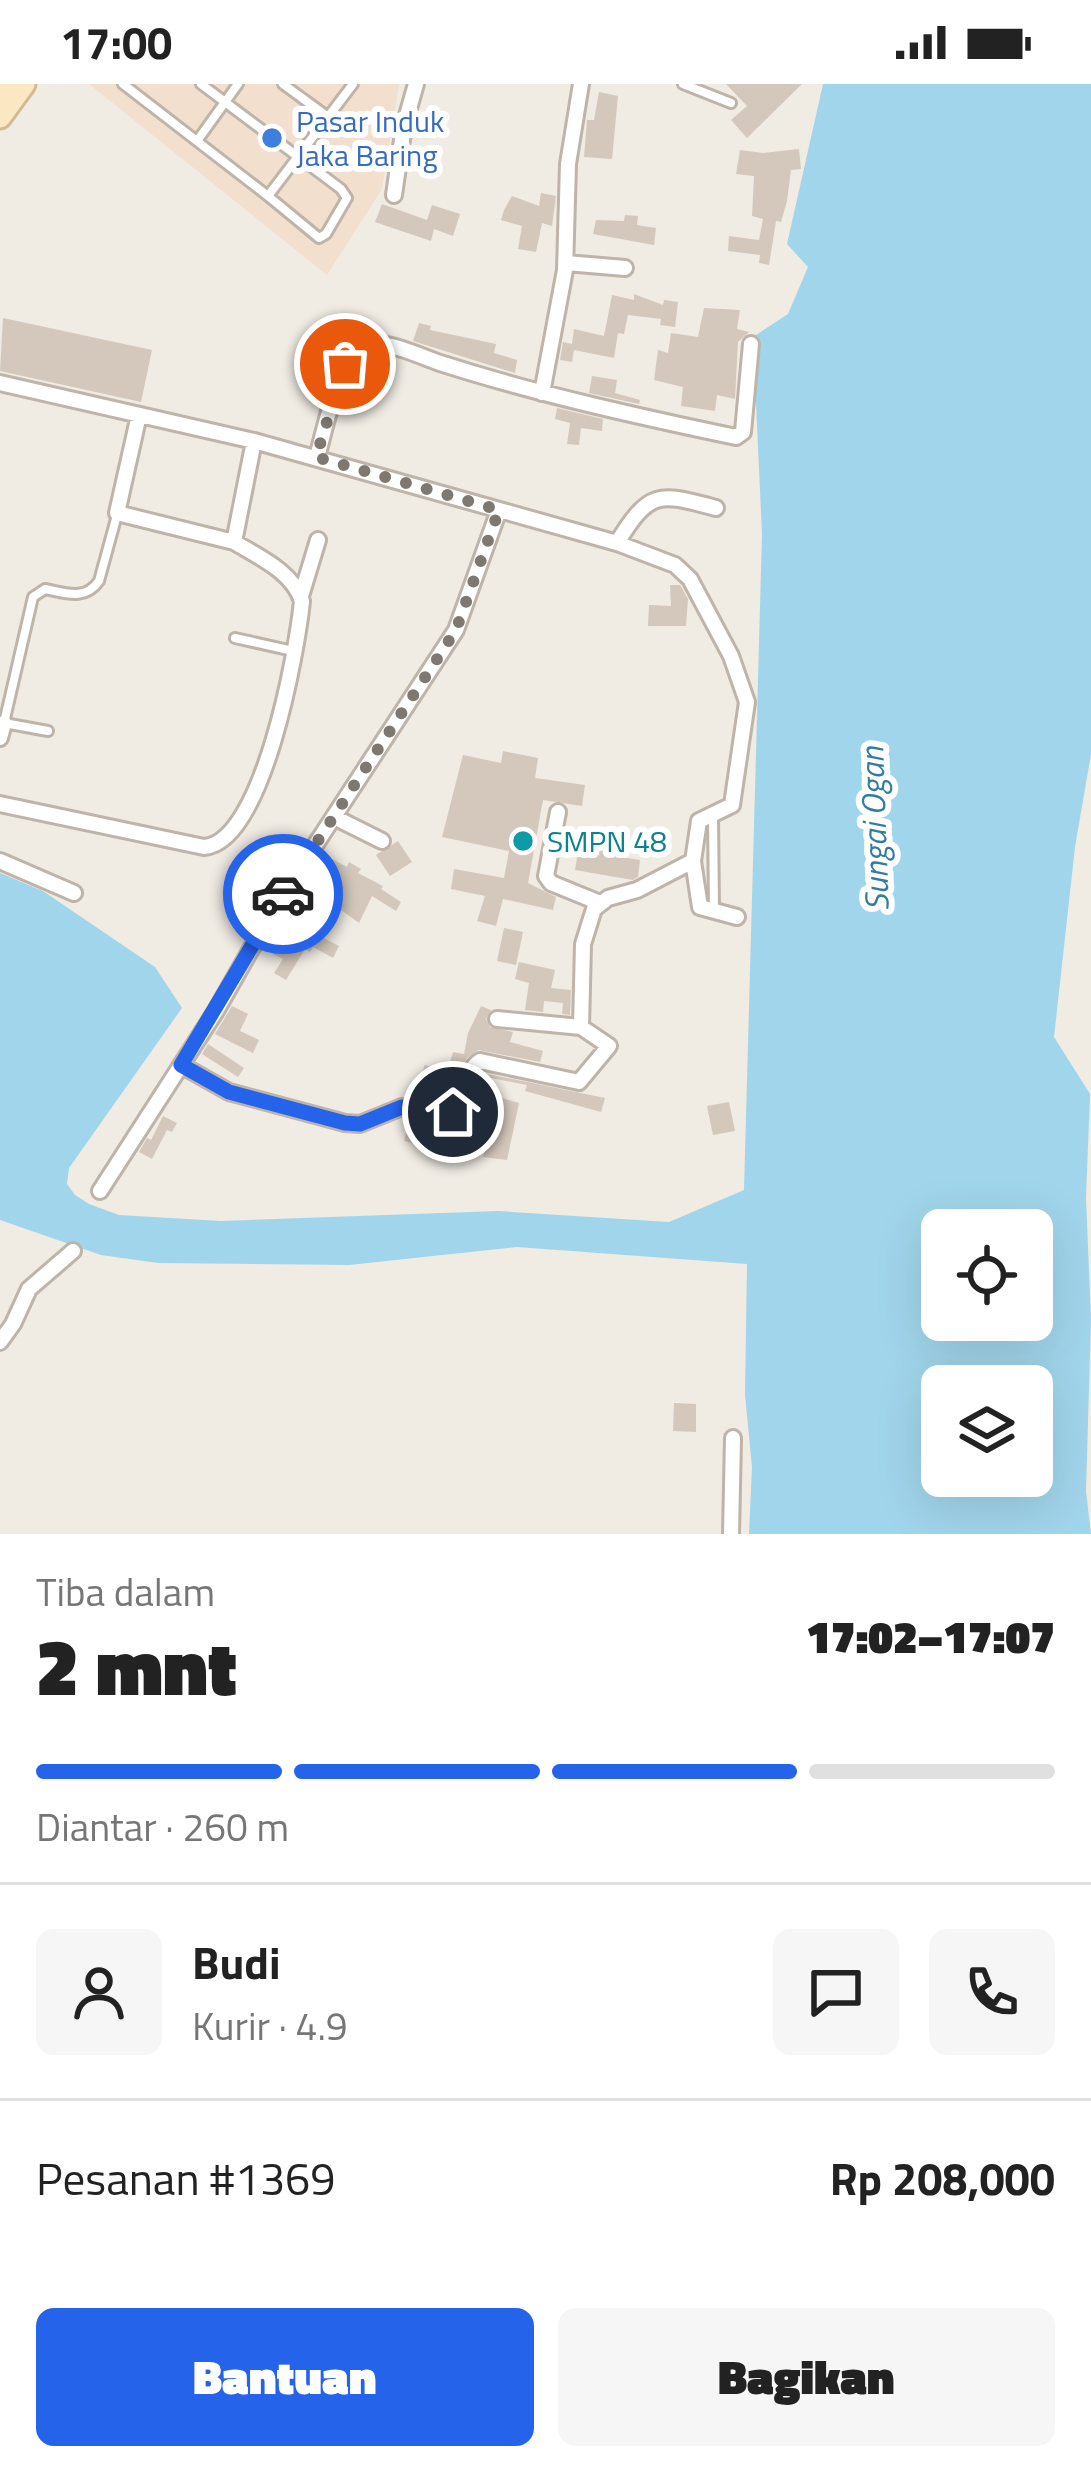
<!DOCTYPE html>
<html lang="id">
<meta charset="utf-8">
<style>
:root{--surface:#fff;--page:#f6f6f6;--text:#222;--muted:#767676;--line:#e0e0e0;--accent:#2563eb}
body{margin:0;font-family:"Titillium Web",sans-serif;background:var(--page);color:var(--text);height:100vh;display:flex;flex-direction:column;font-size:45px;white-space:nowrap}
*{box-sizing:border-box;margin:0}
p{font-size:39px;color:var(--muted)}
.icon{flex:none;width:66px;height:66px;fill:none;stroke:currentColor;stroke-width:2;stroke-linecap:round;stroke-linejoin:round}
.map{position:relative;height:1450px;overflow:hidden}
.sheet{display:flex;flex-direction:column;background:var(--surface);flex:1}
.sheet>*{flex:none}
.tools{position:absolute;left:921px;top:1125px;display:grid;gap:24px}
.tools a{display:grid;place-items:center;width:132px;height:132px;border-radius:18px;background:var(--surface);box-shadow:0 12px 48px #0002;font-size:60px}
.pin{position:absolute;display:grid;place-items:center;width:102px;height:102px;color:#fff;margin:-51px;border:6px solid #fff;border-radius:50%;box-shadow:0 3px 12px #0007}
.courier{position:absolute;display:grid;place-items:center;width:120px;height:120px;margin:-60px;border:9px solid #2563eb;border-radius:50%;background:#fff;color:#222;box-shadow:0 3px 15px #0007}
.head em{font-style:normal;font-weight:800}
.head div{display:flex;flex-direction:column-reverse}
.head{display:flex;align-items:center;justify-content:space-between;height:204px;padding:0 36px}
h1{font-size:78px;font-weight:800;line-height:90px}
.bar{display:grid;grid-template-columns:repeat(4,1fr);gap:18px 12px;align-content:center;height:144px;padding:0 36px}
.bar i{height:15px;border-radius:9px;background:var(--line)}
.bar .selected{background:var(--accent)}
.bar p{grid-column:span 4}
.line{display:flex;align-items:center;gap:30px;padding:0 36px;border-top:3px solid var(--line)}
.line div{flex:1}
.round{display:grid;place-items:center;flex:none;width:126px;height:126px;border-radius:18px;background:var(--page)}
.primary-button{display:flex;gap:24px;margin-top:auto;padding:24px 36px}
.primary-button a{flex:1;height:138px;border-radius:18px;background:var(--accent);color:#fff;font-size:48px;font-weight:800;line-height:138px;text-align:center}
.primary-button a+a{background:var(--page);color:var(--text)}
.status{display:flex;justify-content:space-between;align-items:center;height:84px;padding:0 60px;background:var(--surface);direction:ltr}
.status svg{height:33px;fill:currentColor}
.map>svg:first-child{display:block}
</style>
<div class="status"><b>17:00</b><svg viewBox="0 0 49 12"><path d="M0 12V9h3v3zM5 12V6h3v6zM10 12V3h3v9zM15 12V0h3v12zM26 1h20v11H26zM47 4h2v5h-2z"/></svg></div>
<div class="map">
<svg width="1091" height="1450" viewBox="0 0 1091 1450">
<rect width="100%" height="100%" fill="#f0ebe3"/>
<path fill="#f2dfce" d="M 89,0 L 399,0 L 382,105 L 327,191 Z"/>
<path fill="#a1d5eb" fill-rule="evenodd" d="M 823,0 L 1091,0 L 1091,670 L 1075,763 L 1054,953 L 1090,1010 L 1086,1114 L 1091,1235 L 1086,1407 L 1091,1450 L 749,1450 L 752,1383 L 745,1311 L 747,1180 L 517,1163 L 349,1181 L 158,1179 L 101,1171 L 0,1136 L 0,789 L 43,807 L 155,883 L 182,924 L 69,1084 L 67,1100 L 75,1111 L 89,1120 L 119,1131 L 221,1137 L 498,1127 L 669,1138 L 744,1106 L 762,450 L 753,253 L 788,230 L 808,183 L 787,160 ZM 942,1146 L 1032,1146 L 1032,1236 L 942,1236 ZM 942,1302 L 1032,1302 L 1032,1392 L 942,1392 Z"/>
<path fill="#d4c8bc" d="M 726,0 L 802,0 L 747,54 L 731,36 L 747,22 Z
M 599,8 L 618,12 L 612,75 L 584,73 L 587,36 L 594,36 Z
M 799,65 L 801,85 L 791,86 L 787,117 L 781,138 L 776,137 L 769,181 L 759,179 L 760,171 L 728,167 L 729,152 L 759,156 L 763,135 L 752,132 L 754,92 L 736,90 L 740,66 L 763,69 Z
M 541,109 L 556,112 L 552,142 L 542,139 L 536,168 L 518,165 L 522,142 L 501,136 L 504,126 L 512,112 L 539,122 Z
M 382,120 L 427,136 L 432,121 L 460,130 L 453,152 L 434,145 L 431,157 L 375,138 Z
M 625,131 L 638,132 L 637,141 L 656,144 L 654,161 L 593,150 L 596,136 L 624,137 Z
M 634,210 L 663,221 L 664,216 L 678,218 L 675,243 L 660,241 L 661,235 L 628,231 L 624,250 L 618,249 L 614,274 L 574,266 L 572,278 L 560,276 L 563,258 L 572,260 L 574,245 L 604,252 L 612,211 L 634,216 Z
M 704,224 L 740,226 L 737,245 L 749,248 L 738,258 L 735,315 L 717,311 L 715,327 L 681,322 L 683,303 L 654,296 L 658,266 L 668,269 L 671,249 L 698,253 Z
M 3,234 L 152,266 L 141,318 L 0,287 Z
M 419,239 L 431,242 L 430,246 L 496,260 L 494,269 L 517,276 L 515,289 L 413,257 Z
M 377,271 L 358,329 L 346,326 L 356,289 L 362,291 L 367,273 Z
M 592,292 L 617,296 L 615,309 L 640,316 L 639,320 L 589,309 Z
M 557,324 L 603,335 L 602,347 L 581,344 L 579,361 L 567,360 L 570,339 L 555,335 Z
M 670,501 L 680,501 L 688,515 L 686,542 L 648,542 L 649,521 L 671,522 Z
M 503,667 L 538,674 L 535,694 L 585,701 L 582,722 L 543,716 L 528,799 L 556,813 L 553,826 L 503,815 L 496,842 L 477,837 L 485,812 L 451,805 L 454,785 L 504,794 L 509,767 L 442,753 L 463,671 L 501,679 Z
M 595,743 L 612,746 L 609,771 L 640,776 L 638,793 L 633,796 L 575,786 L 578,767 L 591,769 Z
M 398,757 L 412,778 L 390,792 L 376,771 Z
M 323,770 L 347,783 L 349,778 L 361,785 L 358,789 L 383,802 L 381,805 L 401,818 L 396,827 L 372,812 L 359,839 L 341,826 L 338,831 L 313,816 L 302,831 L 321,843 L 316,850 L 339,862 L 333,874 L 313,863 L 310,868 L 305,865 L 286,896 L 274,889 L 283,875 L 264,865 Z
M 504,844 L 523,848 L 516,881 L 497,877 Z
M 519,878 L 555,886 L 551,904 L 571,906 L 570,931 L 562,930 L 563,919 L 544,917 L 543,928 L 525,926 L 529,899 L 515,895 Z
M 232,922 L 248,930 L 240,947 L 259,956 L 253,969 L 215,950 Z
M 481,922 L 491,926 L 486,935 L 490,943 L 513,948 L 510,958 L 543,967 L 540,978 L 478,966 L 467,974 L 459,988 L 448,986 L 453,968 L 464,970 L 468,949 Z
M 208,960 L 244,984 L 238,993 L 202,970 Z
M 425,981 L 453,990 L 450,999 L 455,1001 L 450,1014 L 431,1008 L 428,1014 L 413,1010 Z
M 483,989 L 605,1014 L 601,1028 L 525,1007 L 527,1001 L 481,992 Z
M 491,1011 L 519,1019 L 507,1076 L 483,1073 L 486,1062 L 454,1056 L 453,1060 L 438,1057 L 436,1065 L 404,1057 L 408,1040 L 427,1044 L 428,1037 L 459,1038 L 471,1022 L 488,1027 Z
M 729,1018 L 735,1047 L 713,1051 L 707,1022 Z
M 163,1032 L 177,1039 L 172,1048 L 167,1046 L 152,1075 L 139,1068 L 147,1054 L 151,1056 Z
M 674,1319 L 696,1320 L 696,1348 L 673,1347 Z"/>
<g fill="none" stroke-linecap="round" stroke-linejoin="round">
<defs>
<path id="lane" d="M 123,0 L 268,112 L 353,0
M 201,0 L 341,105 L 347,114 L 326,150 L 319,154 L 268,112
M 283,0 L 328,33
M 683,0 L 731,19
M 197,57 L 238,0
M 235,554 L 293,567
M 48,647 L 4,639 L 33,513 L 45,505 C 66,509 85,517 99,497 L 117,431
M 713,731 L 714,828"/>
<path id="street" d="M 394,111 L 404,42 L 416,0
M 566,179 L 625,184
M 0,299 L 254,357 L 617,459 L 675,481 L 690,495 L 731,572 L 747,618 L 732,721 L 699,737 L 693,777 L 637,806 L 608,814 L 594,825 L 583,860 L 581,943
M 542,309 L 565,186 L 568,80 L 581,0
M 139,331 L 117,429 L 234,458
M 317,373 C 324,349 339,274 360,263 C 380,252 419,272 440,279 C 537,310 636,332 736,353 L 743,348 L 751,260
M 617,459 C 650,405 659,409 716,424
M 301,512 L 318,456
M 0,654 L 4,639
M 0,720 L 204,763 C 263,759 297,567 302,517 C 293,488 259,473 234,458 L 254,357
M 558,728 L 546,792 L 551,799 L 600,819
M 334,733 L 382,757
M 0,777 L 74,809
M 693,777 L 700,823 L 737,833
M 181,981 L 229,1008 L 345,1039 L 360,1040 L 402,1023 L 453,1028 C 470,1015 462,988 480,977 L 579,998 L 609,962 L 581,943 L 497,935
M 100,1107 L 216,927 L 276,821 L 456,546 L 499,426
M 0,1258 L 13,1240 L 29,1205 L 73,1167
M 731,1450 L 733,1354"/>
<path id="secondary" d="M 0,4 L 3,0
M 0,33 L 24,0"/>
</defs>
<use href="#lane" stroke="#beb4a9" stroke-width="14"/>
<use href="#street" stroke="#beb4a9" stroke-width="20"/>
<use href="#secondary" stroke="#d1bb96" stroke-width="27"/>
<use href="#lane" stroke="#fff" stroke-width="8"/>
<use href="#street" stroke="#fff" stroke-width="14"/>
<use href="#secondary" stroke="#fbe7c2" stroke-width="21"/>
</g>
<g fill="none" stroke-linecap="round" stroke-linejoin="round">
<path stroke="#7e7871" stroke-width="12" stroke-dasharray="0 21.6" d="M 283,810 L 456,546 L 499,426 L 316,373 L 345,280"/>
<path stroke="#2563eb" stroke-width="15" d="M 283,810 L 181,981 L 229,1008 L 345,1039 L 360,1040 L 402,1023 L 453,1028"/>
</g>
<circle fill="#3f7fe0" stroke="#fff" stroke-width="4.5" cx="272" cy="54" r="12"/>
<circle fill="#0f9aa8" stroke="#fff" stroke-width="4.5" cx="523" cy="757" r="12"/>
<g text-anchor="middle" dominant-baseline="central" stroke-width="12" stroke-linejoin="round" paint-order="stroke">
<g font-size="30" fill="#366cbe" stroke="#fff" text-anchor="start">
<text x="296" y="37">Pasar Induk<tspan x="296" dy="34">Jaka Baring</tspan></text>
</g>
<g font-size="30" fill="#0d838f" stroke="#fff" text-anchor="start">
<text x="547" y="757">SMPN 48</text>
</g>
<g font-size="33" font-style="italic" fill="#317da0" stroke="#fff">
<text transform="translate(874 745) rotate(-92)">Sungai Ogan</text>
</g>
</g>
</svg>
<div class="tools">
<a><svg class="icon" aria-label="locate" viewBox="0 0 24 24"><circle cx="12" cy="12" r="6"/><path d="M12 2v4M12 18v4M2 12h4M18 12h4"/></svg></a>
<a><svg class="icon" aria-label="layers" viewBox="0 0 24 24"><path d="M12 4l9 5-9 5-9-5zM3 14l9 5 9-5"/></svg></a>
</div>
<div class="pin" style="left:345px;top:280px;background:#ea580c"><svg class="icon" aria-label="bag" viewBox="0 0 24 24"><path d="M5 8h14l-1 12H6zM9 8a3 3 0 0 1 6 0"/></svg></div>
<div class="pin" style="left:453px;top:1028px;background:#1f2937"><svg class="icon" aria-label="home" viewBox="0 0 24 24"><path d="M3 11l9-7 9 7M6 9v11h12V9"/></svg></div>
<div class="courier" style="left:283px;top:810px"><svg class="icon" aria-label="car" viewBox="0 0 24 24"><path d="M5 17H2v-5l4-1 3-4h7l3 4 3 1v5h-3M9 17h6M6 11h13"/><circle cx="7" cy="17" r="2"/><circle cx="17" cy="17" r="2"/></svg></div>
</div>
<section class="sheet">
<div class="head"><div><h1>2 mnt</h1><p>Tiba dalam</p></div><em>17:02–17:07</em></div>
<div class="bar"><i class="selected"></i><i class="selected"></i><i class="selected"></i><i></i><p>Diantar · 260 m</p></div>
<div class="line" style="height:216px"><a class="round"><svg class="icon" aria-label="person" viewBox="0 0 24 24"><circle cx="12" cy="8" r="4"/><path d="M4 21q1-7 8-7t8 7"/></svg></a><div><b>Budi</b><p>Kurir · 4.9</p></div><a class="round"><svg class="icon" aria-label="chat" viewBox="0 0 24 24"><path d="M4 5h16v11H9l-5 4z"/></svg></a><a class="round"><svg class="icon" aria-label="phone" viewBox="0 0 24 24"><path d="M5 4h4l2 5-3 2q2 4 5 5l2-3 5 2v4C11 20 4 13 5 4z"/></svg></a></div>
<div class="line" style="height:156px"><div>Pesanan #1369</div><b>Rp 208,000</b></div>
<div class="primary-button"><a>Bantuan</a><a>Bagikan</a></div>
</section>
